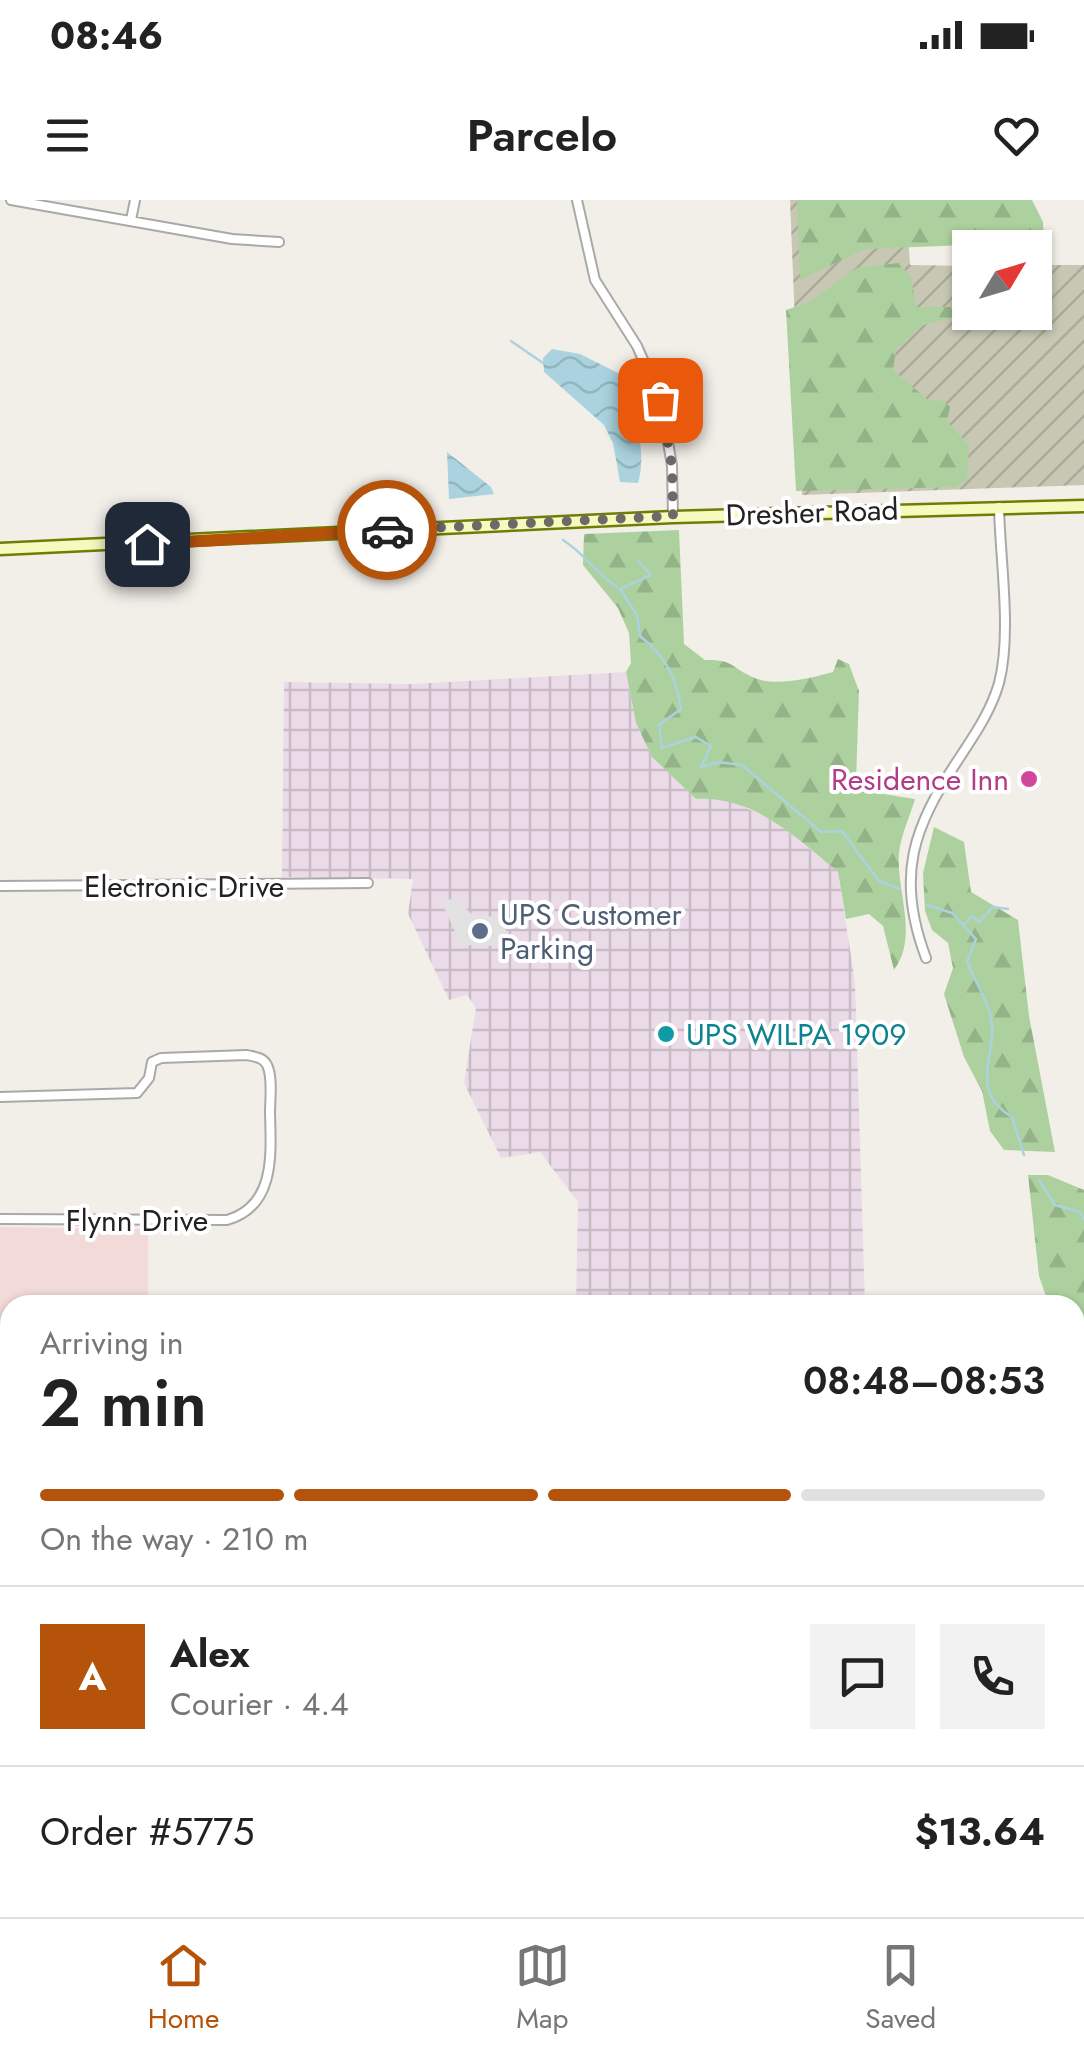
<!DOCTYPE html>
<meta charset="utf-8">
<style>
:root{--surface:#fff;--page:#f2f2f2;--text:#222;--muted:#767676;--line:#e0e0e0;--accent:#b45309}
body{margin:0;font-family:Jost,sans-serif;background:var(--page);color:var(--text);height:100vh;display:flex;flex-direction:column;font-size:38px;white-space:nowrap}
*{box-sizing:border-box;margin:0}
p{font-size:32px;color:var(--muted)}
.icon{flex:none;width:55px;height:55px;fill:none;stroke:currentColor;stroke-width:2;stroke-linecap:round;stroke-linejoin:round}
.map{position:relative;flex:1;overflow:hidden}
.drawer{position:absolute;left:0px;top:1095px;width:1085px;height:622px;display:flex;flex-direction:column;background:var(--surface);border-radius:30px 30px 0 0;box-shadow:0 2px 8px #0004}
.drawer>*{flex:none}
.needle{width:65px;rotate:52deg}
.tools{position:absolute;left:952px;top:30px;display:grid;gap:20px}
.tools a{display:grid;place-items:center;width:100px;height:100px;border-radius:0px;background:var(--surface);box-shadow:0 2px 8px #0004;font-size:50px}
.pin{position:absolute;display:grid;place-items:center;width:85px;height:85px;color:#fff;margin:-42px;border-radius:20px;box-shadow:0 5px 15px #0006}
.courier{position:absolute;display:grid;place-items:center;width:100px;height:100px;margin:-50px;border:8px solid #b45309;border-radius:50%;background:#fff;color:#222;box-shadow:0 2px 12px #0007}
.head em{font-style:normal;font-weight:600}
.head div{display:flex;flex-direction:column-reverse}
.head{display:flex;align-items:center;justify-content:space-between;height:170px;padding:0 40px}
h1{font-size:65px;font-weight:600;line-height:75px}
.bar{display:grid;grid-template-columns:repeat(4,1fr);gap:15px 10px;align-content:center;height:120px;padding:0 40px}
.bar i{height:12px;border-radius:8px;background:var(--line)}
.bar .current{background:var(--accent)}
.bar p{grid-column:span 4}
.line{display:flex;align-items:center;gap:25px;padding:0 40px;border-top:2px solid var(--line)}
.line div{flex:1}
.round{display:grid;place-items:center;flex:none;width:105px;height:105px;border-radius:0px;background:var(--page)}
.status{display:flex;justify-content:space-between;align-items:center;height:70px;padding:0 50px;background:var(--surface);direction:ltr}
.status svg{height:28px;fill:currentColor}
header{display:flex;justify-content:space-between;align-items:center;height:130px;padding:0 40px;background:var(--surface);font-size:45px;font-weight:600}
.menu{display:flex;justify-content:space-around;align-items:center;height:140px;border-top:2px solid var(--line);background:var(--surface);font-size:28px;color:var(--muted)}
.menu a{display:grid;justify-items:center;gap:5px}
.menu .current{color:var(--accent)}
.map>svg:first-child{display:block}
</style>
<div class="status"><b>08:46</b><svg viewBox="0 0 49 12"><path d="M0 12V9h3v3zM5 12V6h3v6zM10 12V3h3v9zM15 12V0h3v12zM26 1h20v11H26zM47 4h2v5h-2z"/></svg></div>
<header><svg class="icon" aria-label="menu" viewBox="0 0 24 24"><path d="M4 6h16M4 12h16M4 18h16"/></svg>Parcelo<svg class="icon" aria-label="heart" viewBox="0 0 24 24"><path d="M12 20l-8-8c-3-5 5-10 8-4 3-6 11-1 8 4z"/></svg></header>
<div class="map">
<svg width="1084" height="1717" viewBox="0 0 1084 1717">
<defs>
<pattern id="industrial-grid" width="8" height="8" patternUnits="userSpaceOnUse" patternTransform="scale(2.5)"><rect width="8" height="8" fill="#ebdbe8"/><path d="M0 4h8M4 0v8" fill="none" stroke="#c9bcc7"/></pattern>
<pattern id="construction-furrows" width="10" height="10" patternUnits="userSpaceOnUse" patternTransform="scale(2.5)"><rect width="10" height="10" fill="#c7c7b4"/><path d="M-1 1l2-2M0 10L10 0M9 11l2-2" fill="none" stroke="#abab9a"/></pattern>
<pattern id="forest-firs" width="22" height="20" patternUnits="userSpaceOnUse" patternTransform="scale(2.5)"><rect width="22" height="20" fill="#add19e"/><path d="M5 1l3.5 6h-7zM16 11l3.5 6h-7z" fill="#95b388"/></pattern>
<pattern id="water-waves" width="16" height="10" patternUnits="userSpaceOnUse" patternTransform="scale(2.5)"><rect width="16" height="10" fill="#aad3df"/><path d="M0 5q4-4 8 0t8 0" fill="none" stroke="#92b5bf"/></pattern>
</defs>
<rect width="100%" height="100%" fill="#f2efe9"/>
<path fill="#f2dad9" d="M 0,1027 L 148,1029 L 148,1105 L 10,1105 L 10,1310 L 0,1309 Z
M 0,1348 L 10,1348 L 10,1708 L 278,1708 L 278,1717 L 0,1717 Z"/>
<path fill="url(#industrial-grid)" d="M 626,472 L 636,523 L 652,556 L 696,599 L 725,598 L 778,623 L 838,672 L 855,782 L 865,1105 L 576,1105 L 578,1002 L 540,952 L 501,958 L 464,883 L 476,808 L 467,795 L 449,800 L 408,714 L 413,679 L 282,677 L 284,482 L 414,484 Z"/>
<path fill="url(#construction-furrows)" d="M 790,0 L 906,0 L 910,65 L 970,66 L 970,112 L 1035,112 L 1035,65 L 1084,65 L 1084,285 L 802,295 Z"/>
<path fill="url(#forest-firs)" d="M 797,0 L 1032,0 L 1043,22 L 1044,42 L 865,49 L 800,80 Z
M 899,63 L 911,77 L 916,107 L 962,107 L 964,114 L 921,126 L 896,149 L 893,170 L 928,200 L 944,201 L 950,207 L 947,221 L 969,245 L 967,279 L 955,287 L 796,291 L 786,110 L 807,103 L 857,68 Z
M 679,330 L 684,444 L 705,460 C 734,459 731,468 755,478 C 776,487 811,478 833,472 L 838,459 L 849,464 L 859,491 L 856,581 L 871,592 L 915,599 C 910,616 901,635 899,653 C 896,692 919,736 894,770 L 883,726 L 869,714 L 846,719 L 838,672 C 796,637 754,596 696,599 L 652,557 L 636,523 L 626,472 L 631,463 L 629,433 L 618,408 L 583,365 L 584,334 Z
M 934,627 L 964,642 L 971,692 L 1018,720 L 1029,816 L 1055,952 L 1004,950 L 990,931 L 982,891 L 964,857 L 944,794 L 953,768 L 948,743 L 932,730 L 925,711 L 923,673 Z
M 1028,975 L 1048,975 L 1084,990 L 1084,1178 L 1075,1182 L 1075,1105 L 1049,1105 L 1039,1076 Z"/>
<path fill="#e2e2e2" d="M 455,697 L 473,716 L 505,717 L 507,746 L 461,745 L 442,703 Z"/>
<path fill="url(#water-waves)" d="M 552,149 L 580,154 L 618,173 C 633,201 648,251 638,283 L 620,282 L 613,243 L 604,225 L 544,172 L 543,158 Z
M 447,252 L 491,287 L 494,294 L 449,299 Z"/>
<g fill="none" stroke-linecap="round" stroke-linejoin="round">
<path stroke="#aad3df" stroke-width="2.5" d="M 511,141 L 543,163
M 563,340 C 585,354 596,373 617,387
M 638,361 L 651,375 L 620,389 L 637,415 L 640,436 C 666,457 676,476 681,509 L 659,525 L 662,548 L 696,537 L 711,546 L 701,567 L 718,562 L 742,565 L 821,632 L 842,631 L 879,681 L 900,689
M 927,705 L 952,713 L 976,739 L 967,762 C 974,779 986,797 990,814 C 1001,852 965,888 1012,917 L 1024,955
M 964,725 L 972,716 L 979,722 L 993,707 L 1008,709
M 1039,980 L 1055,1005 L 1080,1012 L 1084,1019"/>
<defs>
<path id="street" d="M 11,0 L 232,39 L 279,42
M 577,0 L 595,80 L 637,146 L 661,200 L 672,266 L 673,317
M 131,20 L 135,0
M 0,686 L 368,683
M 926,758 C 895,676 913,627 960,557 C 975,534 991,511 999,483 C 1012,433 1000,359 999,307
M 0,897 L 137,893 L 149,878 L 152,862 L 161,858 L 247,855 C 255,857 263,857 267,865 C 273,877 270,899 270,913 C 271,953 276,1006 227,1020 L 0,1019
M 1075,1578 L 1084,1578
M 727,1717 L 728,1708"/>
<path id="secondary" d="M 0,349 L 673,317 L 1084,306
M 0,1331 L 10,1331
M 1075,1341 L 1084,1341"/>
</defs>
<use href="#street" stroke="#a9a9a9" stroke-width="12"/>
<use href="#secondary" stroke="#707d05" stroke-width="15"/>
<use href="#street" stroke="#fff" stroke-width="8"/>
<use href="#secondary" stroke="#f7fabf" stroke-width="10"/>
</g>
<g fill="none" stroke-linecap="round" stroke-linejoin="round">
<path stroke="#6b6a68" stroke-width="10" stroke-dasharray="0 18" d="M 387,330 L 673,316 L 672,266 L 660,200"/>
<path stroke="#b45309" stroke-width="12" d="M 147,344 L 387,330"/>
</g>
<circle fill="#d1479c" stroke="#fff" stroke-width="4" cx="1029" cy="579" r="10"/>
<circle fill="#5c6f8a" stroke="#fff" stroke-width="4" cx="480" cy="731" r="10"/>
<circle fill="#0f9aa8" stroke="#fff" stroke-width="4" cx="666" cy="834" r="10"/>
<g text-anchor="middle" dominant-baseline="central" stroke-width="8" stroke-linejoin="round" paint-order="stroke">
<g font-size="30" fill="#222" stroke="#fff">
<text transform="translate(812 312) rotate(-2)">Dresher Road</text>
<text x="184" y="686">Electronic Drive</text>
<text x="137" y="1020">Flynn Drive</text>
</g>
<g font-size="30" fill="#b23c85" stroke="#fff" text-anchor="end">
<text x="1009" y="579">Residence Inn</text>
</g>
<g font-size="30" fill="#4e5e75" stroke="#fff" text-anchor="start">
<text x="500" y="714">UPS Customer<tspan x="500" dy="34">Parking</tspan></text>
</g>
<g font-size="30" fill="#0d838f" stroke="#fff" text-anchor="start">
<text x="686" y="834">UPS WILPA 1909</text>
</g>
</g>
</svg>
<div class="tools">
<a><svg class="needle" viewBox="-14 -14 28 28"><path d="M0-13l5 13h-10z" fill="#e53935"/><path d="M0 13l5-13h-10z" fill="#767676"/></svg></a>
</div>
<div class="pin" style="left:660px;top:200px;background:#ea580c"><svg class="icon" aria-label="bag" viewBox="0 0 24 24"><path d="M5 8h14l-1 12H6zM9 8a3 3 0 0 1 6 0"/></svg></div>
<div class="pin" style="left:147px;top:344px;background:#1f2937"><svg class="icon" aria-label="home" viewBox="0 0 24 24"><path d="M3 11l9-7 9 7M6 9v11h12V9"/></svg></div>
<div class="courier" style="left:387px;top:330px"><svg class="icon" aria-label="car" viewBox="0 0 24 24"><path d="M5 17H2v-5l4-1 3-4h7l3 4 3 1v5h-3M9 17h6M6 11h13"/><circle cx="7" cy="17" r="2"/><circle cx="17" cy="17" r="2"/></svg></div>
<section class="drawer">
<div class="head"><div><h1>2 min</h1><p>Arriving in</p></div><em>08:48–08:53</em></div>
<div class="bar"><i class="current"></i><i class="current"></i><i class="current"></i><i></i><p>On the way · 210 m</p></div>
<div class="line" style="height:180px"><b class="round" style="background:var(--accent);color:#fff">A</b><div><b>Alex</b><p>Courier · 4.4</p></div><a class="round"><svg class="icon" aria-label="chat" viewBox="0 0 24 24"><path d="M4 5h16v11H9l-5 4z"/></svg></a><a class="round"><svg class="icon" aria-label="phone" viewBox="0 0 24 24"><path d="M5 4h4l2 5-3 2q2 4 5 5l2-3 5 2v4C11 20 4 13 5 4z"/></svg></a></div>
<div class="line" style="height:130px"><div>Order #5775</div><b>$13.64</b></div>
</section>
</div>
<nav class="menu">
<a class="current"><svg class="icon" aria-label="home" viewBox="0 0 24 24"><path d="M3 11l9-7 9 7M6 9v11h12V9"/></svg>Home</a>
<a><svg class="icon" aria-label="map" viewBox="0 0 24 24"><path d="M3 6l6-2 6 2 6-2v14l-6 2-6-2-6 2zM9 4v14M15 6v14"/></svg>Map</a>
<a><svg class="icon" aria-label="saved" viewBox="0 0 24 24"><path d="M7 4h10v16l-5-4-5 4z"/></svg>Saved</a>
</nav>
